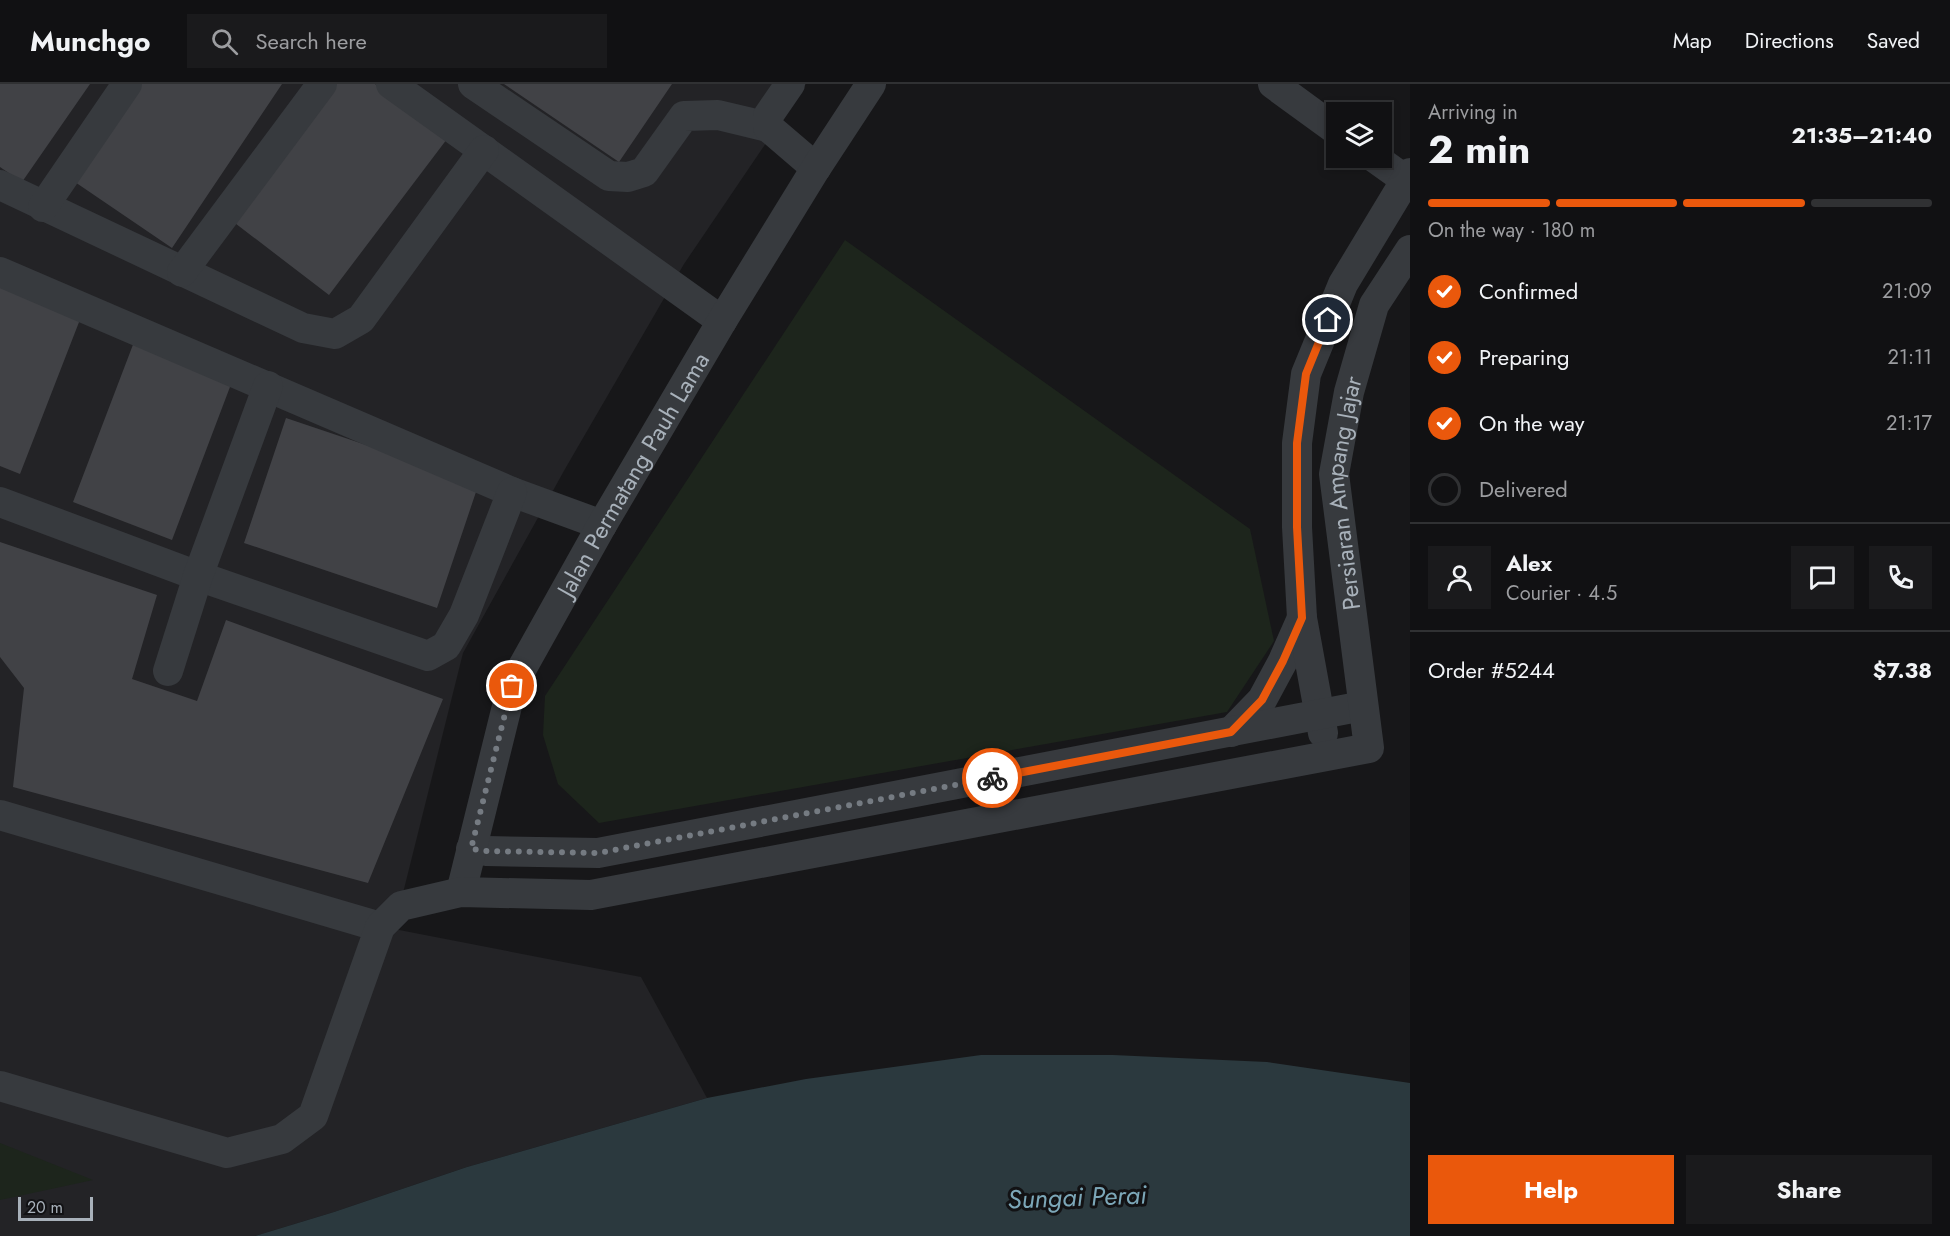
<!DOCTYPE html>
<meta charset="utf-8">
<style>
:root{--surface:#111113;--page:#1a1a1c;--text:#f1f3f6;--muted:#9c9da0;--line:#303133;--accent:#ea580c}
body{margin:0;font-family:Jost,sans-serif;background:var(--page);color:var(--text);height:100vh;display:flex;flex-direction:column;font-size:22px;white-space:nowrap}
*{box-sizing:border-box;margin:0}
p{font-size:20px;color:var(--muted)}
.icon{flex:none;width:33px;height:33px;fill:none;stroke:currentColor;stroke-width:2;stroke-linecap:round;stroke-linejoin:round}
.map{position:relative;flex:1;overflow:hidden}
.drawer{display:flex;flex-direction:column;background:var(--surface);width:540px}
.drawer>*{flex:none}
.buttons{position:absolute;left:1326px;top:18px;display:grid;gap:12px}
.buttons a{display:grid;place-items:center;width:66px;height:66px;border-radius:0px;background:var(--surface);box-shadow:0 3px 9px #0003,0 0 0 2px var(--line);font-size:30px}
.scale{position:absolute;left:18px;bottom:15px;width:75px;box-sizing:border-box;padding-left:6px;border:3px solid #a8b1ba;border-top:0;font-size:16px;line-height:21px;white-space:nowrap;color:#a8b1ba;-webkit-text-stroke:4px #121214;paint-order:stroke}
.pin{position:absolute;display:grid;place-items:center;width:51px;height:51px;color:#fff;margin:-26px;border:3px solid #fff;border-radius:50%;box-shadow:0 2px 6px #0007}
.courier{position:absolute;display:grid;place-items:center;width:60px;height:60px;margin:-30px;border:4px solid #ea580c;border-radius:50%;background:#fff;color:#222;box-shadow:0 2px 8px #0007}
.overview em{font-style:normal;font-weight:700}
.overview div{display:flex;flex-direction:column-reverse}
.overview{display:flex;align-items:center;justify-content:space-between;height:102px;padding:0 18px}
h1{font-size:39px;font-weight:700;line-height:45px}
.bar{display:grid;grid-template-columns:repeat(4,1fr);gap:9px 6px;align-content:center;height:72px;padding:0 18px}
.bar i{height:8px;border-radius:4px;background:var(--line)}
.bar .active{background:var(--accent)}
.bar p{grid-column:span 4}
.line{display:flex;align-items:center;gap:15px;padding:0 18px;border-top:2px solid var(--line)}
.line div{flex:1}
.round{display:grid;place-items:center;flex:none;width:63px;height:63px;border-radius:0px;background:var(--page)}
ol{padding:0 18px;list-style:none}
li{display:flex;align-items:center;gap:18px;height:66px}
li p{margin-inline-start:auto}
li .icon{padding:6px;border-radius:50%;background:var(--accent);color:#fff;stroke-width:4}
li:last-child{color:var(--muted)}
li i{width:33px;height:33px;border:3px solid var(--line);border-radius:50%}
.action{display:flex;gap:12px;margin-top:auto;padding:12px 18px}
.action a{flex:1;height:69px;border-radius:0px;background:var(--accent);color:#fff;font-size:24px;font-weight:700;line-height:69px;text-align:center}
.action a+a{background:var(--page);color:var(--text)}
header{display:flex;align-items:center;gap:36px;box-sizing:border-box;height:84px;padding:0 30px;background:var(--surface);border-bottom:2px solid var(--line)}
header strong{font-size:28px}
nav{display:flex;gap:33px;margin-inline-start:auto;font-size:21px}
.search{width:420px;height:54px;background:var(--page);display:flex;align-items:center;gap:15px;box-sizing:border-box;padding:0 21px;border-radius:0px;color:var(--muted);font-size:22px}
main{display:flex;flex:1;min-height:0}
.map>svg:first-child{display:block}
</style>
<header>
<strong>Munchgo</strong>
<div class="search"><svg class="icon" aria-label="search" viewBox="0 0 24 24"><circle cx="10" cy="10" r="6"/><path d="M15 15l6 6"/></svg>Search here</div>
<nav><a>Map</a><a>Directions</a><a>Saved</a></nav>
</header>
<main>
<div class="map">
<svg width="1410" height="1152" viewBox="0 0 1410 1152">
<rect width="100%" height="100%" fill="#171719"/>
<path fill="#232326" d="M 0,0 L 806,0 L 684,180 L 565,385 L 463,569 L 394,845 L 641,893 L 707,1014 L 467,1083 L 334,1128 L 255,1152 L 0,1152 Z"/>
<path fill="#1d251c" d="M 845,156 L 1250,445 L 1274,557 L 1227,628 L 599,739 L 558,700 L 543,651 L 545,612 Z
M 0,1059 L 93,1096 L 0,1116 Z"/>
<path fill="#2b393e" d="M 981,971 L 1113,971 L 1267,978 L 1410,999 L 1410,1152 L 255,1152 L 334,1128 L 467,1083 L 707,1014 L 806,995 Z"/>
<path fill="#414246" d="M 0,0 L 90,0 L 22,98 L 0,83 Z
M 137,0 L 282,0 L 172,164 L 72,96 Z
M 334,0 L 375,0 L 447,55 L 329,211 L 231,136 Z
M 504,0 L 672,0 L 619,78 Z
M 0,201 L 81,233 L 20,390 L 0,382 Z
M 134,258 L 233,295 L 172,456 L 73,418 Z
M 286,334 L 479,399 L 437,524 L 244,459 Z
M 0,458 L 157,511 L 132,595 L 197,617 L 226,536 L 443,615 L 368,799 L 13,703 L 24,604 L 0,573 Z"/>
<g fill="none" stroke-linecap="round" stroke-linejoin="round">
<g stroke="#373a3e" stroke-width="30">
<path d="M 391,0 L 722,237"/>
<path d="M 473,0 L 609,92 L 628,93 L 644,88 L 684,32 L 718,31 L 768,43"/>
<path d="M 790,0 L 768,32 L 768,43 L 816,84"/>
<path d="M 1273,0 L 1336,46"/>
<path d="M 1375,74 L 1410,99"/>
<path d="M 0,101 L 303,244 L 335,250 L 361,235 L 484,66"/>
<path d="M 43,123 L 127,0"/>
<path d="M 0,188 L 512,408 L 602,441"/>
<path d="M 182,188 L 322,0"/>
<path d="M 0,418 L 198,492 L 428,572 L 446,562 L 464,531 L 512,408"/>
<path d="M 168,587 L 198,492 L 268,302"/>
<path d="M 1231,648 L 1262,616 L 1283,577 L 1302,534"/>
<path d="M 1323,649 L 1302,534 L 1297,443 L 1297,359 L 1306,290 L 1343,200 L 1410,89"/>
<path d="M 0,731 L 380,843"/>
<path d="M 471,765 L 486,767 L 598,769 L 1363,622"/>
<path id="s1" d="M 461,808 L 512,602 L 602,441 L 722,237 L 816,84 L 871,0"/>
<path id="s2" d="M 0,1002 L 227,1069 L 282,1055 L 313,1032 L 380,843 L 401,822 L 461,808 L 591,811 L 1369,664 L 1334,390 L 1349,308 L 1374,221 L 1410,166"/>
</g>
</g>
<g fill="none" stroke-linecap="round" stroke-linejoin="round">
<path stroke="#757b82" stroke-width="6" stroke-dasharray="0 10.8" d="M 512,602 L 471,765 L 486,767 L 598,769 L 992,694"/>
<path stroke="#ea580c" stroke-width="8" d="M 992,694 L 1231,648 L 1262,616 L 1283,577 L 1302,534 L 1297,443 L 1297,359 L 1306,290 L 1328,236"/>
</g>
<g text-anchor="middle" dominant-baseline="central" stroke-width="6" stroke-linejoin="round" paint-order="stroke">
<g font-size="24" fill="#a8b1ba" stroke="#121214">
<text stroke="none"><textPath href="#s1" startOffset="456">Jalan Permatang Pauh Lama</textPath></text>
<text stroke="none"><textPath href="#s2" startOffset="1803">Persiaran Ampang Jajar</textPath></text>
</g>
<g font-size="26" font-style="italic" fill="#7ca7b8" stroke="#121214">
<text transform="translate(1077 1113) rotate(-2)">Sungai Perai</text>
</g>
</g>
</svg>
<div class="buttons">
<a><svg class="icon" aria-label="layers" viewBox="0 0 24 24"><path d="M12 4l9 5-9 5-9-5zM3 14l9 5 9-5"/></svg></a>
</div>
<div class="scale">20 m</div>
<div class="pin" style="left:512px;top:602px;background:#ea580c"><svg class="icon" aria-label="bag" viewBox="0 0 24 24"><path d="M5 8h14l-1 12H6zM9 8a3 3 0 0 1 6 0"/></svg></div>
<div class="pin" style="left:1328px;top:236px;background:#1f2937"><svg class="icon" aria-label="home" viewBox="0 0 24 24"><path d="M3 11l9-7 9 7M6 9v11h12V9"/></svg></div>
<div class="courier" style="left:992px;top:694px"><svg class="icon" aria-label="bike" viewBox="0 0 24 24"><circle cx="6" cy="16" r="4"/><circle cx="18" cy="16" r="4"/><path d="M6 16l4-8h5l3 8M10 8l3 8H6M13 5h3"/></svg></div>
</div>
<section class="drawer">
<div class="overview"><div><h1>2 min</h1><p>Arriving in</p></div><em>21:35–21:40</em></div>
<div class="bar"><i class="active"></i><i class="active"></i><i class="active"></i><i></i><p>On the way · 180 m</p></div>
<ol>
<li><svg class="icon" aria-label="check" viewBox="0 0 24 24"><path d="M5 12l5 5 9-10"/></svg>Confirmed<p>21:09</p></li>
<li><svg class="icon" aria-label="check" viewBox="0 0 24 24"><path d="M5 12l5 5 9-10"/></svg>Preparing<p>21:11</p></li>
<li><svg class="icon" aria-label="check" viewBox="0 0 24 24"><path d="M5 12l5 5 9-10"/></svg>On the way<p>21:17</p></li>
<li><i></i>Delivered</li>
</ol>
<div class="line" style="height:108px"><a class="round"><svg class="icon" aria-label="person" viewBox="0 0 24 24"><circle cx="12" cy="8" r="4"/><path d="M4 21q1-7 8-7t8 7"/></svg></a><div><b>Alex</b><p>Courier · 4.5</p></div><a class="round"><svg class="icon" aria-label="chat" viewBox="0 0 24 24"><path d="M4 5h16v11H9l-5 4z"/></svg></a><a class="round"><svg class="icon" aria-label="phone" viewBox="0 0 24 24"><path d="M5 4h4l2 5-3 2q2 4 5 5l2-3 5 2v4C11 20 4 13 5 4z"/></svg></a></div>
<div class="line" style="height:78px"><div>Order #5244</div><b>$7.38</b></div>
<div class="action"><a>Help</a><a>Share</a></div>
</section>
</main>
